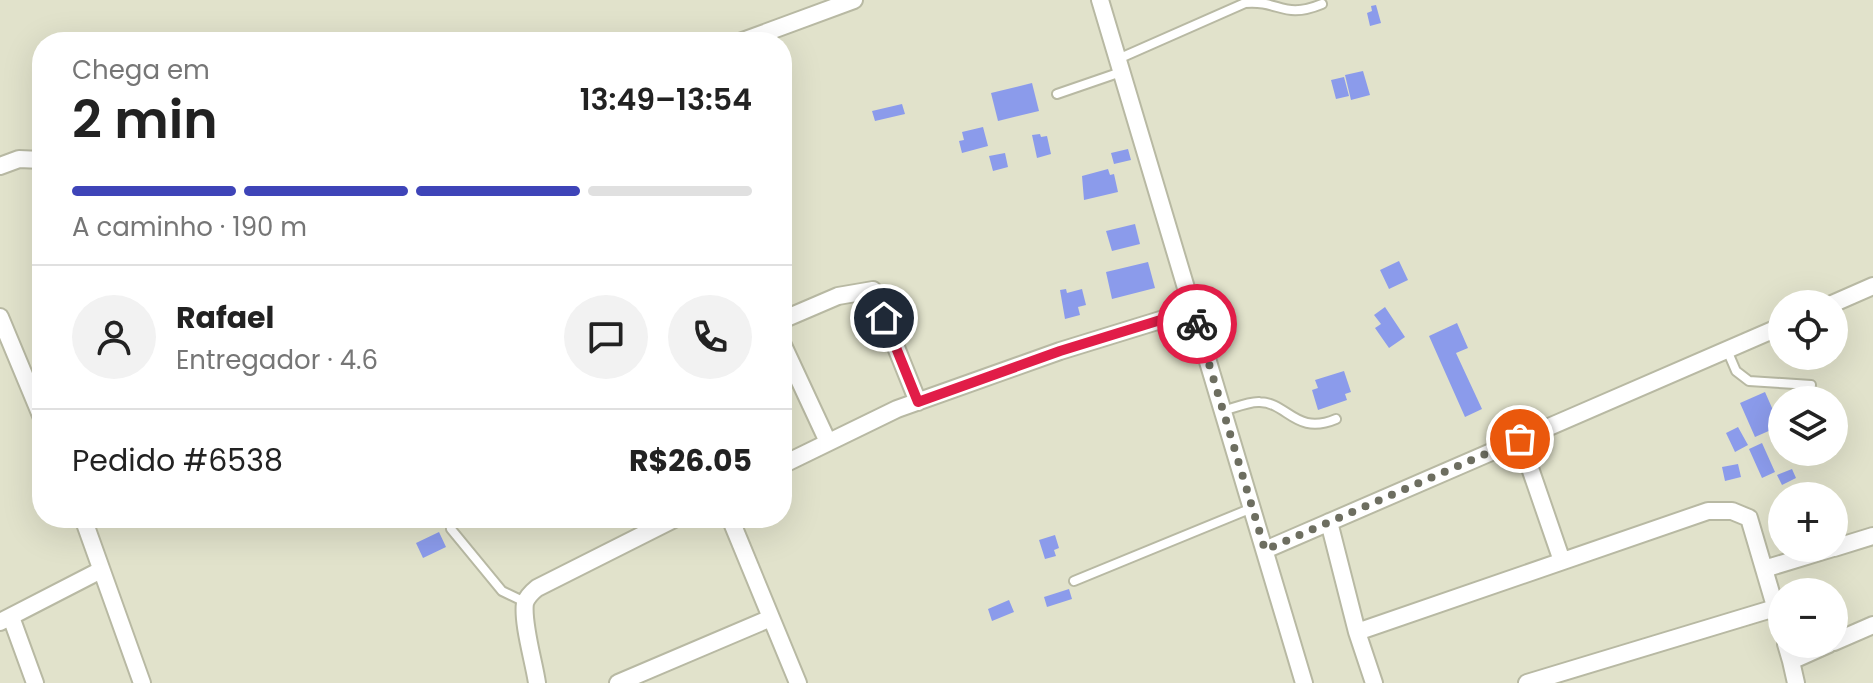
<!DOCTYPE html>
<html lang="pt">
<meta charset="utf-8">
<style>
:root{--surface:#fff;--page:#f2f2f2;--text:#222;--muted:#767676;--line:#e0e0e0;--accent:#3e44b8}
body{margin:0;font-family:Poppins,sans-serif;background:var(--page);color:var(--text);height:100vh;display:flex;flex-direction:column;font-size:30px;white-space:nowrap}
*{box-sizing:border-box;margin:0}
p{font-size:26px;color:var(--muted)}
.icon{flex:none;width:44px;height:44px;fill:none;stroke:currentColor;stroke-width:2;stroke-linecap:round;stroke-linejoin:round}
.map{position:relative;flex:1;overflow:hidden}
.panel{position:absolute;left:32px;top:32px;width:760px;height:496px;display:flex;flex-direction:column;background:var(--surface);border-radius:32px;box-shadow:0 8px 32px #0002}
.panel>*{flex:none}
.buttons{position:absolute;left:1768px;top:290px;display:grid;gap:16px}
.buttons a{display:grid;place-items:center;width:80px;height:80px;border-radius:50%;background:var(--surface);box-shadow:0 8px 32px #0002;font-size:40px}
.pin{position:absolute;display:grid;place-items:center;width:68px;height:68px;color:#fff;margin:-34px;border:4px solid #fff;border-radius:50%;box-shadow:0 2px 8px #0007}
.courier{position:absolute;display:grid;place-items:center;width:80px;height:80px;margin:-40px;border:6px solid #e11d48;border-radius:50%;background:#fff;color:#222;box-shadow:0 2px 10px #0007}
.overview em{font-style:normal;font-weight:600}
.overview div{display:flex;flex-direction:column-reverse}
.overview{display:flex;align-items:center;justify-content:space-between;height:136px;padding:0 40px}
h1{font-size:52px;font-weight:600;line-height:60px}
.bar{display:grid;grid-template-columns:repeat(4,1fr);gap:12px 8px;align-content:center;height:96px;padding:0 40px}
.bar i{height:10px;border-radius:6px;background:var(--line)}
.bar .active{background:var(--accent)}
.bar p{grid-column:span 4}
.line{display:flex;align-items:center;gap:20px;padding:0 40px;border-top:2px solid var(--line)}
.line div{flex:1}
.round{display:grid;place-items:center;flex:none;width:84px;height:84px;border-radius:42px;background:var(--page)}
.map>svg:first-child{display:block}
</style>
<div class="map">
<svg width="1873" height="683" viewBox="0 0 1873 683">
<rect width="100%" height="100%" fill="#e1e2cb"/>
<path fill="#8b9beb" d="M 1376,5 L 1381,23 L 1370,26 L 1367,13 L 1372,11 L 1371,6 Z
M 1363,71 L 1370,95 L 1351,100 L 1345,75 Z
M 1344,77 L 1349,96 L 1336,99 L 1331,80 Z
M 1032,83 L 1039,111 L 998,121 L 991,93 Z
M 902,104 L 905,114 L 875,121 L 872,111 Z
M 983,127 L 988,146 L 962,153 L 959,141 L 964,140 L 962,132 Z
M 1040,134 L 1041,137 L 1047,136 L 1051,154 L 1037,158 L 1032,135 Z
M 1128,149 L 1131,160 L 1114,164 L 1111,153 Z
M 1005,153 L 1008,167 L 993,171 L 989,156 Z
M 1108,169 L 1110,175 L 1114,174 L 1118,192 L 1084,200 L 1082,176 Z
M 1135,224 L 1140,244 L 1112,251 L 1106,231 Z
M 1399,261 L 1408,280 L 1389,289 L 1380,270 Z
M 1148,262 L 1155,288 L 1112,299 L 1106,272 Z
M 1066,289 L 1067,293 L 1082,289 L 1086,305 L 1078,307 L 1080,315 L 1065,319 L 1060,290 Z
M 1385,307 L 1405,337 L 1389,348 L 1375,328 L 1381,324 L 1374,315 Z
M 1457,323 L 1468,348 L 1456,353 L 1482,409 L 1465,417 L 1429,336 Z
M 1344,371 L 1351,392 L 1345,394 L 1347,400 L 1318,410 L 1312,390 L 1318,388 L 1315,380 Z
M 1765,392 L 1780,426 L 1755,437 L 1740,403 Z
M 1738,427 L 1748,445 L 1735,452 L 1726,433 Z
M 1762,443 L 1775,472 L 1762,478 L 1749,449 Z
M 1738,464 L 1741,477 L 1725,481 L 1722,467 Z
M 1792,469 L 1796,478 L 1782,485 L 1777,475 Z
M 439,532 L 446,547 L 423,558 L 416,543 Z
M 1055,535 L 1059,548 L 1054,550 L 1056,556 L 1045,559 L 1039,540 Z
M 1069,589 L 1072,599 L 1047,607 L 1044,597 Z
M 1009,600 L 1014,612 L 992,621 L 988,609 Z"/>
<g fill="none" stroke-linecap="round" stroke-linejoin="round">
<defs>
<path id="service" d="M 1118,59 L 1245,3 C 1280,0 1283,20 1322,4
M 1057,94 L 1121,72
M 1727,350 L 1736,371 L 1749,381 L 1811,385
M 1223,411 C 1234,408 1249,401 1260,402 C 1288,403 1296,436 1336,419
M 451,529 L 502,591 L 525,602
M 1074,581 L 1252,508"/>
<path id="minor" d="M 1100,0 L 1304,683
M 740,42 L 854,0
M 0,166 L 19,159 L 42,160
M 1832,304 L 1873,286
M 0,317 L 42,418
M 782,320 L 838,296 L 873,290 L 918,402
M 782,343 L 828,442
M 1520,439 L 1562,561
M 782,465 L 897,409 L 1060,351 L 1193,310
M 83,518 L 142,683
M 730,518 L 798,683
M 1329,522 L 1357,632 L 1374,683
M 1834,548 L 1873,536
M 1265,550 L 1782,326
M 1764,569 L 1833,548
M 11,617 L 35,683
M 0,622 L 101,570
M 1357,632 L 1708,511 L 1732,511 L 1749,518 L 1782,630
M 1834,642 L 1873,625
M 1786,644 L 1791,661
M 537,683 C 534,662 522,623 525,603 C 527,597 532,592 537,588 L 676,518
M 618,683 L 771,618
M 1527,683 L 1775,608
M 1796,683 L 1791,661 L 1829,644"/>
</defs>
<use href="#service" stroke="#b8b9a3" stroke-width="12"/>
<use href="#minor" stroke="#b8b9a3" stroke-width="20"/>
<use href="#service" stroke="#fff" stroke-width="8"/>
<use href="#minor" stroke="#fff" stroke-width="16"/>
</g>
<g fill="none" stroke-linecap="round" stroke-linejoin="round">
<path stroke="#6d6e60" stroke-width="8" stroke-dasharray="0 14.4" d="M 1197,324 L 1265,550 L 1520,439"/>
<path stroke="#e11d48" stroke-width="10" d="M 884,318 L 918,402 L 1060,351 L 1193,310 L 1197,324"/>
</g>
</svg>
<div class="buttons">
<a><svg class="icon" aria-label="locate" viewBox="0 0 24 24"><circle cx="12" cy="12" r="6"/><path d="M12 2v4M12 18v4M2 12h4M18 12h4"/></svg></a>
<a><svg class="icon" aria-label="layers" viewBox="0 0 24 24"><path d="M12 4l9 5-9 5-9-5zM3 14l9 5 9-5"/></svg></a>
<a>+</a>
<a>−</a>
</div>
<div class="pin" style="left:1520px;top:439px;background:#ea580c"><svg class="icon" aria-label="bag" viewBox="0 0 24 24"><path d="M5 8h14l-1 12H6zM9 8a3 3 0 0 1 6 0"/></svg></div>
<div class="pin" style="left:884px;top:318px;background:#1f2937"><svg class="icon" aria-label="home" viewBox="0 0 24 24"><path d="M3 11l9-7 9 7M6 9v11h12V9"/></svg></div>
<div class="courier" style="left:1197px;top:324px"><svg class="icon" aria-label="bike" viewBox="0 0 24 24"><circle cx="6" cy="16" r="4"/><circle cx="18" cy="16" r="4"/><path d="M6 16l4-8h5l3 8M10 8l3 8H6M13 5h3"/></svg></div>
<section class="panel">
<div class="overview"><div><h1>2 min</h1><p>Chega em</p></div><em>13:49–13:54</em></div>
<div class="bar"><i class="active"></i><i class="active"></i><i class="active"></i><i></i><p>A caminho · 190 m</p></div>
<div class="line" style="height:144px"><a class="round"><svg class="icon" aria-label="person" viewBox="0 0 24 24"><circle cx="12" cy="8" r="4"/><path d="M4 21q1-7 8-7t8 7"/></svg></a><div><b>Rafael</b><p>Entregador · 4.6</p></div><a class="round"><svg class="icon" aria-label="chat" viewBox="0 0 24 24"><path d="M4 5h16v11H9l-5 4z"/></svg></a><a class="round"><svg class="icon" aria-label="phone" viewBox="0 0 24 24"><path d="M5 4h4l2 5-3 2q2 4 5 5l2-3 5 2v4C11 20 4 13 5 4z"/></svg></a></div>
<div class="line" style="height:104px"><div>Pedido #6538</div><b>R$26.05</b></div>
</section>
</div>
